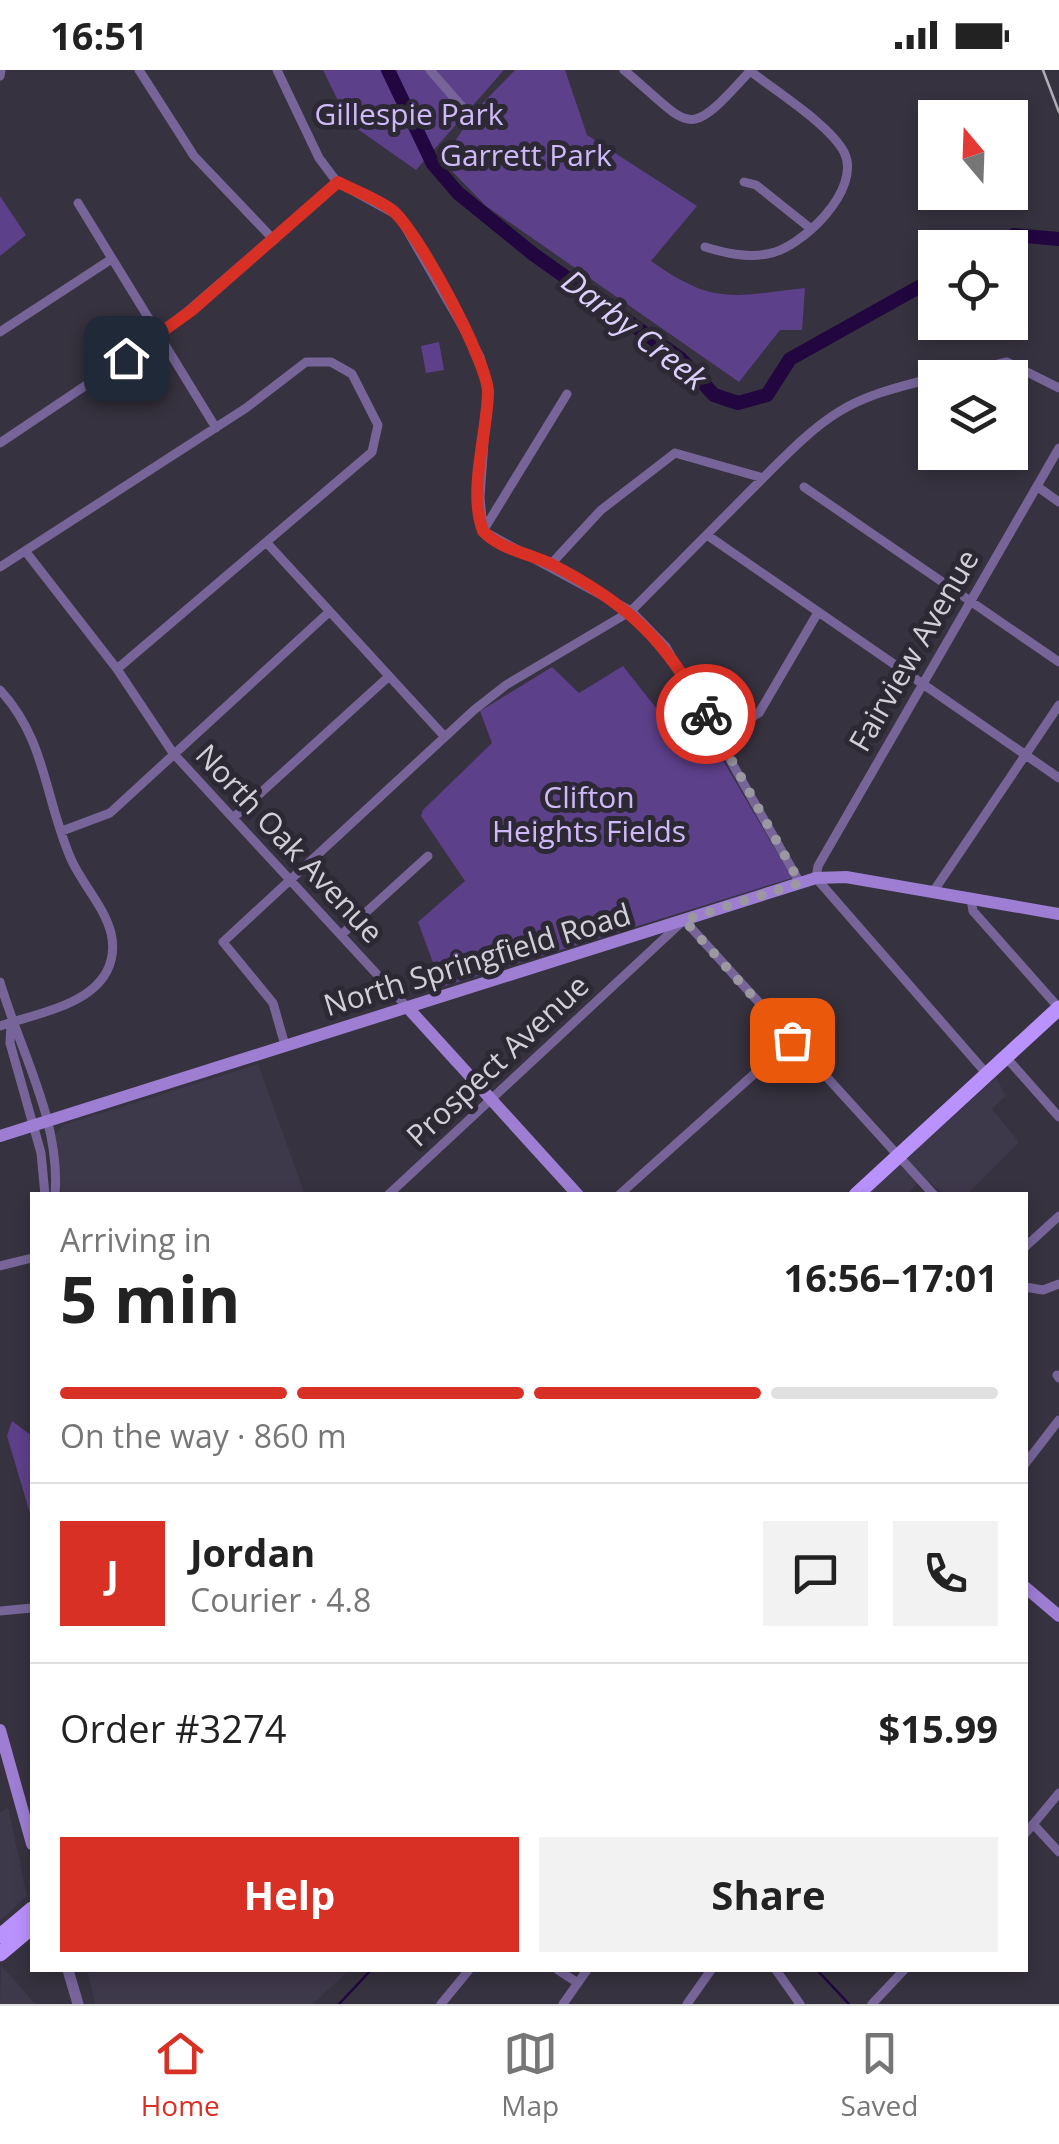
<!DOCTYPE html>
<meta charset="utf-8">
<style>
:root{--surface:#fff;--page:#f2f2f2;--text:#222;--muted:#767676;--line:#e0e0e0;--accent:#d93025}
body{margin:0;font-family:"Open Sans",sans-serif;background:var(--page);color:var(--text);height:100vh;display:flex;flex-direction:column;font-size:38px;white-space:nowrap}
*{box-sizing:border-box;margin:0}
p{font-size:32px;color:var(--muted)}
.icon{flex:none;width:55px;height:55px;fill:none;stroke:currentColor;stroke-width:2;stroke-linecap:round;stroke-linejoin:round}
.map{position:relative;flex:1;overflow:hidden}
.sheet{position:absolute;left:30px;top:1122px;width:998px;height:780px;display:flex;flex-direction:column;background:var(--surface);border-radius:0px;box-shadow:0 5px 15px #0003}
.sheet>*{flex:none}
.needle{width:65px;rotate:341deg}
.tools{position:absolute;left:918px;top:30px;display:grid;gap:20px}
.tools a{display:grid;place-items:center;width:110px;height:110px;border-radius:0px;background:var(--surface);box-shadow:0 5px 15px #0003;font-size:50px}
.pin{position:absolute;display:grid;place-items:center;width:85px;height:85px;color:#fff;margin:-42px;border-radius:20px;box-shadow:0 5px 15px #0006}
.courier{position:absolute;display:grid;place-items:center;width:100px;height:100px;margin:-50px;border:8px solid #d93025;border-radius:50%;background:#fff;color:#222;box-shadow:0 2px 12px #0007}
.headline em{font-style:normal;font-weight:700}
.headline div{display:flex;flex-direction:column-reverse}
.headline{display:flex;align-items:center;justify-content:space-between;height:170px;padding:0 30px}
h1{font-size:65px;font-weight:700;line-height:75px}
.bar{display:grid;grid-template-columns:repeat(4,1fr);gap:15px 10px;align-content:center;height:120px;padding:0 30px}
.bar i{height:12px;border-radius:8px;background:var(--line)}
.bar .current{background:var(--accent)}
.bar p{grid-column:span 4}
.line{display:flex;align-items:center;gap:25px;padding:0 30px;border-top:2px solid var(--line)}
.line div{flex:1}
.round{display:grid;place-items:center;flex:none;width:105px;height:105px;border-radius:0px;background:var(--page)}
.action{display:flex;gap:20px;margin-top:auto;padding:20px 30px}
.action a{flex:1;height:115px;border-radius:0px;background:var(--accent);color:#fff;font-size:40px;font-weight:700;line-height:115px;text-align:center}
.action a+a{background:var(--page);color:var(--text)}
.status{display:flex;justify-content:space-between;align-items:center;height:70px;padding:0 50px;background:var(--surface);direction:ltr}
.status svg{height:28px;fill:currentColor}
.tabs{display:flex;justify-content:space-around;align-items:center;height:140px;border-top:2px solid var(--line);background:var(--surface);font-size:28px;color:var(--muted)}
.tabs a{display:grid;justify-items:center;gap:5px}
.tabs .current{color:var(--accent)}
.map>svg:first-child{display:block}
</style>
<div class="status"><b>16:51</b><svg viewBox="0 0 49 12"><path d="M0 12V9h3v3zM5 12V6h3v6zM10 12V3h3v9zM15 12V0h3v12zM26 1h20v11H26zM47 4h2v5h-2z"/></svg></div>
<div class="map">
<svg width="1059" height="1934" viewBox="0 0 1059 1934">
<rect width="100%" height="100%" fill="#36323f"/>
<path fill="#3e384b" d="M 258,994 L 305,1125 L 61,1125 L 54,1066 L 63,1055 Z
M 996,1008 L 1006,1026 L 992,1039 L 1019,1072 L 966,1125 L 945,1125 L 923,1107 L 907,1125 L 866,1125 Z
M 8,1737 L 27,1826 L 0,1851 L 0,1743 Z
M 1,1895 L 35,1934 L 0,1934 Z
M 87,1900 L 349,1900 L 313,1934 L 95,1934 Z"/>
<path fill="#5d408a" d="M 323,0 L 504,0 L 416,100 L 349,53 Z
M 515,0 L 565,0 L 587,65 L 697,136 L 651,191 C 714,236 733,226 805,218 L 802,260 L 780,260 L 739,312 L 486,136 L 442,91 L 475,41 Z
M 0,126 L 26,165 L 0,186 Z
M 439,272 L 444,300 L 426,303 L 421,276 Z
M 623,596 L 664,648 L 673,644 L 682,654 L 697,646 L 792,808 L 442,917 L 418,852 L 465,811 L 421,746 L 423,740 L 492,673 L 480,641 L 552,597 L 579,623 Z
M 12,1351 L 32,1366 L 32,1450 L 7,1366 Z"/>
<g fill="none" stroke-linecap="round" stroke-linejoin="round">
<path stroke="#21063f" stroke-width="2.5" d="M 817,1900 L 849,1934
M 339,1934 L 371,1900"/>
<path stroke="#21063f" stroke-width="14" d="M 388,0 L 433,94 L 458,123 L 533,184 L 681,289 L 714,325 L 738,333 L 767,325 L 790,289 L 935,208
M 992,178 L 1014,165 L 1059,169"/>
<path stroke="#77659a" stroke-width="9" d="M 139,0 L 194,86 L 274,170
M 277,0 L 319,88 L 337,112 L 399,146 L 480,287 L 488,316 L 480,427 L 483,461 L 631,541 L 666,577 L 800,813
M 430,0 L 464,39
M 624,0 C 693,58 685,73 750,1
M 0,6 L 1,0
M 744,112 L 756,115 L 810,158
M 78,133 L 216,358
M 705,177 C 725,183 746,188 767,184 C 801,179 863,119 844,82 C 829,54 775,21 749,0
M 0,262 L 110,190
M 938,308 L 1007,292 L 1059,318
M 0,373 L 158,267 L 337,112
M 804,417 L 1059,592
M 1038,417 L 1059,432
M 483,461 L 567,324
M 707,465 L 1059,708
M 267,473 L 445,667
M 26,482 L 117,599 L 173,683 L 408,938
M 551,494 L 601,440 L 675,383 L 763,408 C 828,343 844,329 935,308
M 0,497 L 246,338 L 306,292 L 331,292 L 352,304 L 378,355 L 372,382 L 117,599
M 0,620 C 46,669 45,730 71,789 C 82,814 104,836 111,863 C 114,876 113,889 107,901 C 89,936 34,944 0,956
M 719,667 L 759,643 L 817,544
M 233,748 L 387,608
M 62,761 L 110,743 L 328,543
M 933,822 L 1059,635
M 971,830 L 973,841 L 1059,938
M 341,865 L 428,786
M 0,912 C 20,981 61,1051 55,1125
M 11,954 L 10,973 L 41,1083 L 45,1125
M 285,975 L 273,933 L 223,872 L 474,640 L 506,615 L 631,541 L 763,408
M 1005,986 L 1059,1047
M 986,1003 L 816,808 L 818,796 L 1059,378
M 388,1125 L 684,850 L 934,1125
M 619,1125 L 792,970
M 1025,1177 L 1059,1146
M 0,1196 L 32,1188
M 1025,1217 L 1043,1220 L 1059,1214
M 1057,1305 L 1059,1308
M 1025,1394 L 1059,1350
M 0,1541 L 32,1538
M 1033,1754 L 1059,1782
M 1025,1764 L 1059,1723
M 558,1900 L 578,1913
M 776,1900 L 800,1934
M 441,1934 L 469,1900
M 563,1934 L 587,1900
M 687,1934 L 711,1900
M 872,1934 L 904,1900"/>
<path stroke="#77659a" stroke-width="11" d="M 68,1900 L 78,1934"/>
<path stroke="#9d7ed3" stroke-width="12" d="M 408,938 L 578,1125
M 0,1066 L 816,808 L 846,807 L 1059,844
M 1025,1517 L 1059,1546
M 0,1660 L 32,1774"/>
<path stroke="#ba92fe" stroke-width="15" d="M 856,1125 L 1059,938
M 0,1866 L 32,1839
M 0,1884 L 32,1857"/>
<path stroke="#b0adb7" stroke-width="2.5" d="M 1043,0 L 1059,42"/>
</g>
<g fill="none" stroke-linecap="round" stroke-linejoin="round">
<path stroke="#9b98a2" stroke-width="10" stroke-dasharray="0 18" d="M 706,644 L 800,813 L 684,850 L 792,970"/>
<path stroke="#d93025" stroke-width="12" d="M 126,288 L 192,240 L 338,112 C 355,121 376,128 392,140 C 416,158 489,294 488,323 C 487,365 468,421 483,461 C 499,479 531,484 553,495 C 628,534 665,569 706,644"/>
</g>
<g text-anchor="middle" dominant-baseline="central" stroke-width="10" stroke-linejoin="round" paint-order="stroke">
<g font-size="30" fill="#cfb9fa" stroke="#2c2834">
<text x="409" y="43">Gillespie Park</text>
<text x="526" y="84">Garrett Park</text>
<text x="589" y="726">Clifton<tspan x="589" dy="34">Heights Fields</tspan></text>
</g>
<g font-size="30" fill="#d2cfd8" stroke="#2c2834">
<text transform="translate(913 580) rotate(-60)">Fairview Avenue</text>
<text transform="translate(290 773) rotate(47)">North Oak Avenue</text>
<text transform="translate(477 889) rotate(-17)">North Springfield Road</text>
<text transform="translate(497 990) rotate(-43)">Prospect Avenue</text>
</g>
<g font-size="32" font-style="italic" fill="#ddcffb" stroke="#2c2834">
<text transform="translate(635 259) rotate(38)">Darby Creek</text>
</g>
</g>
</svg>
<div class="tools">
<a><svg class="needle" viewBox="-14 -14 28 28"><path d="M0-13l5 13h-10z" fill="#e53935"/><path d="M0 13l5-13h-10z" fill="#767676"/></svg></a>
<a><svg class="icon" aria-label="locate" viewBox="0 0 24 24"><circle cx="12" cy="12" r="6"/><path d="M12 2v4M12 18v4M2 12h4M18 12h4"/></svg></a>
<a><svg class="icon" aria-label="layers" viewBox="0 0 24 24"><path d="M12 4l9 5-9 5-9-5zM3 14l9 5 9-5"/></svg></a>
</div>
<div class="pin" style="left:792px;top:970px;background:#ea580c"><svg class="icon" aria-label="bag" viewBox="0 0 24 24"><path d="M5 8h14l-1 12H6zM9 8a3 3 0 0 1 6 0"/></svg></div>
<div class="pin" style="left:126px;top:288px;background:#1f2937"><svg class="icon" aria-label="home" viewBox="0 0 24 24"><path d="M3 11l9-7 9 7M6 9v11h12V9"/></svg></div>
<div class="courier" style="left:706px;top:644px"><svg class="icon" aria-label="bike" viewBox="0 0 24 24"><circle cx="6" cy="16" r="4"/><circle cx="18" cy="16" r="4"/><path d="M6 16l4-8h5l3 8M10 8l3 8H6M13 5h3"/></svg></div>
<section class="sheet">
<div class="headline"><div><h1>5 min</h1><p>Arriving in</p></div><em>16:56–17:01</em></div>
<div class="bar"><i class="current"></i><i class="current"></i><i class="current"></i><i></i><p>On the way · 860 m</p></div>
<div class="line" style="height:180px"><b class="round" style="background:var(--accent);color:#fff">J</b><div><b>Jordan</b><p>Courier · 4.8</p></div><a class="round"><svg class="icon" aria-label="chat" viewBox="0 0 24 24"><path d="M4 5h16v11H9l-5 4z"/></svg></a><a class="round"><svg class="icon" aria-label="phone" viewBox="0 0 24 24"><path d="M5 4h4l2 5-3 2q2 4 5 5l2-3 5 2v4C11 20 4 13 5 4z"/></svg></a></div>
<div class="line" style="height:130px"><div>Order #3274</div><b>$15.99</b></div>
<div class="action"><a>Help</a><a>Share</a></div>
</section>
</div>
<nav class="tabs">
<a class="current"><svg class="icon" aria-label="home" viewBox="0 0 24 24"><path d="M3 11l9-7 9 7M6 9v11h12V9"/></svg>Home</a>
<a><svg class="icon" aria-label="map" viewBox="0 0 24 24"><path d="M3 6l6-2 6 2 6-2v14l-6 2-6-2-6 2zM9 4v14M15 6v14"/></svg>Map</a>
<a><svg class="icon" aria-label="saved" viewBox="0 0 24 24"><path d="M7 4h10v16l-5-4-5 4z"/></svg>Saved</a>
</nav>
